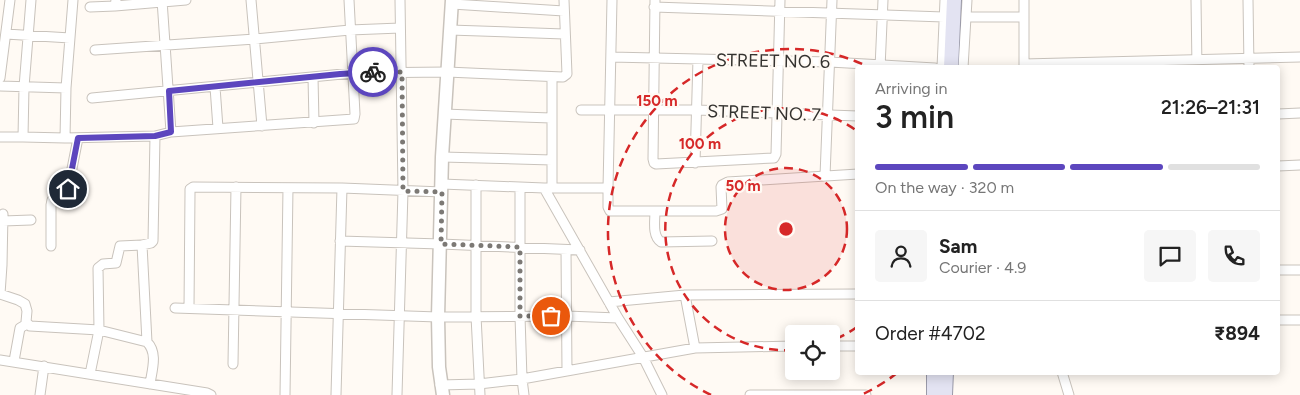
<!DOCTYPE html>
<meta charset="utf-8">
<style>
:root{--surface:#fff;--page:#f6f6f6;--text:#222;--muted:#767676;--line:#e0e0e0;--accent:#5c46be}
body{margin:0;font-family:Figtree,sans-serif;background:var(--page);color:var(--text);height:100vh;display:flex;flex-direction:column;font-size:19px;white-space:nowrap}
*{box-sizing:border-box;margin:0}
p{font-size:16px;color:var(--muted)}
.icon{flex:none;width:28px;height:28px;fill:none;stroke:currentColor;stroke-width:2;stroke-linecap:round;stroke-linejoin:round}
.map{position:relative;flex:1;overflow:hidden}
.drawer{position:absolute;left:855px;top:65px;width:425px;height:310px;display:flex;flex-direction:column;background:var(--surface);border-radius:5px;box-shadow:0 2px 12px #0003}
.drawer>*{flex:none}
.tools{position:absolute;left:785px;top:325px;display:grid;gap:10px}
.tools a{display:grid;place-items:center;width:55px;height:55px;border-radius:5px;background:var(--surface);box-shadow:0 2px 12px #0003;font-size:25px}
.pin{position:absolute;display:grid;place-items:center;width:42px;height:42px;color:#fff;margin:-21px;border:2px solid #fff;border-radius:50%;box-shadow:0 1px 5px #0007}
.courier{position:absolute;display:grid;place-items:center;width:50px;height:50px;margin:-25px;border:4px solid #5c46be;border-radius:50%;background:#fff;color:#222;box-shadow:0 1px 6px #0007}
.headline em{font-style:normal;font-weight:600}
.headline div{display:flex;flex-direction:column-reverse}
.headline{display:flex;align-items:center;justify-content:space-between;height:85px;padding:0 20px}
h1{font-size:32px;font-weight:600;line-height:38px}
.bar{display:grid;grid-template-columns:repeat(4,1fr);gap:8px 5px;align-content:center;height:60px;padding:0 20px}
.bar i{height:6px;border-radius:4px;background:var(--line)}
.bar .on{background:var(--accent)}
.bar p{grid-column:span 4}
.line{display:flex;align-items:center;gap:12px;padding:0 20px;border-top:1px solid var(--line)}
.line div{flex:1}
.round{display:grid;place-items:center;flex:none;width:52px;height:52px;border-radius:5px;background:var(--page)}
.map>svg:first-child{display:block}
</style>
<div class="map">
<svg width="1300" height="395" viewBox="0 0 1300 395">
<rect width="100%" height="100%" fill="#fffaf4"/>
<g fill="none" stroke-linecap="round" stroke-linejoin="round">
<defs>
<path id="street" d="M 31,0 L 24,87 L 23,137 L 65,138 L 155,136 L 153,241 L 151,243 L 142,245 L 147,342 C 158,353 152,370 150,384
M 116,0 L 115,6 L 186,0
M 162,0 L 171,132
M 251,0 L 262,126
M 655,0 L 653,159 L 654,163 L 656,164 L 774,158 L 776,154 L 780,0
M 1196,0 L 1197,68
M 1248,0 L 1249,68
M 452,4 L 564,11
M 90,7 L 115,6
M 654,7 L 944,17
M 966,17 L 1024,17
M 450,30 L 564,34
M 6,34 L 70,38
M 95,50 L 255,39 L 350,30 L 400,28
M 611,57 L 830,62 L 935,68
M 1024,64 L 1300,57
M 880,68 L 883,0
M 942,68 L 945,0
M 963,68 L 967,0
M 1024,68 L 1024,0
M 313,77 L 314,123
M 0,78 L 10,0
M 0,86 L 66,88
M 215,87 L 218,128
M 92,98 L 353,73 L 447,72 L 563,77 L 567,74 L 564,0
M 581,110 L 697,110 L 858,116
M 444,114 L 551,118
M 1278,114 L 1300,113
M 155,136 L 171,132 L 354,119 L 355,114 L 349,0
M 0,137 L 23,137
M 65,138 L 66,88 L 73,0
M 442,157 L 552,160
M 695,163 L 698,59
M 1278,166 L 1300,165
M 825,176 L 832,0
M 442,184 L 544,188 L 618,318 L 643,357 L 662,395
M 476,185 L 476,316 L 480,395
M 520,187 L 520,316 L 522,379 L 524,395
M 544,188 L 608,188 L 612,0
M 552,188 L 552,78
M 608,188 L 608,207 L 610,211 L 716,211 L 722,209 L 721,187 L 722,185 L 728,182 L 858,174
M 655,211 C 655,221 652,236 661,242 L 712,241
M 3,221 L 31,220
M 340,241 L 441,244 L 580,250
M 51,246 L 51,205 L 52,200 L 68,189 L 78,138
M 566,250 L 567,371
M 0,265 L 2,265 L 3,214
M 1278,270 L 1300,270
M 0,294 L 18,300 L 25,304 L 27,311 L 26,322 L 30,326 L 99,330 L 147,342
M 0,294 L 2,265
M 685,295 L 695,348
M 609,302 L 685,295 L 858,294
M 175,308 L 438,317 L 566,316 L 618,318
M 189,308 L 190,193 L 190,189 L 193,187 L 342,188 L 442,192
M 1278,320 L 1300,320
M 831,346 L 858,346
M 0,360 L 207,393 L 211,395
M 14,361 L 20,328 L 27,324
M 233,364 L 236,187
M 1062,372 L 1069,395
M 90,374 L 99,330 L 98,268 L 103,264 L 116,263 L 120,246 L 142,245
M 440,385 L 479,384 L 522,379 L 695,348 L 794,346
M 40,395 L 44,366
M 285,395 L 288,188
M 336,395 L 342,188
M 397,395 L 403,191 L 400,0
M 750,395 L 866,395"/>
<path id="secondary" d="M 443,395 L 439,367 L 438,317 L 442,157 L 452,0"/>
<path id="primary" d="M 951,68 L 954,0
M 934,395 L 934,372
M 945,395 L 946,372"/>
</defs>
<use href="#street" stroke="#c9c3bc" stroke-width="11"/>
<use href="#secondary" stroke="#c9c3bc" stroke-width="15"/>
<use href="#primary" stroke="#9a9aa9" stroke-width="16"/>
<use href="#street" stroke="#fff" stroke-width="9"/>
<use href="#secondary" stroke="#fff" stroke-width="12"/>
<use href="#primary" stroke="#e3e3f2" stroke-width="14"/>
</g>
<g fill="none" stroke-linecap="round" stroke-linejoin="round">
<path stroke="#7c7975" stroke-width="5" stroke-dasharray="0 9" d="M 373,72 L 402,72 L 403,191 L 442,192 L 441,244 L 520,247 L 520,316 L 551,316"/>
<path stroke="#5c46be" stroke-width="6" d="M 68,189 L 78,138 L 155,136 L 171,132 L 169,91 L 340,74 L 373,72"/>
</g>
<circle cx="786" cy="229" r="61" fill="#d62828" fill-opacity=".12"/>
<g fill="none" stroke="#d62828" stroke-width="2.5" stroke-dasharray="9 6">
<circle cx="786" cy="229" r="61"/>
<path d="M857 327A121 121 0 0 1 831 341M793 350A121 121 0 1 1 857 131"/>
<path d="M897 373A182 182 0 0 1 861 395M711 395A182 182 0 1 1 869 67"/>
</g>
<g text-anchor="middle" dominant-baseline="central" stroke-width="4.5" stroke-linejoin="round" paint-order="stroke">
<g font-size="18" fill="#353330" stroke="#fffaf4">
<text transform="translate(773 61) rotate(1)">STREET NO. 6</text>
<text transform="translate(764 113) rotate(2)">STREET NO. 7</text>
</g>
</g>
<circle cx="786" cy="229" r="8" fill="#d62828" stroke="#fffaf4" stroke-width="2.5"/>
<g font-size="15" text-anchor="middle" font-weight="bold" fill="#d62828" stroke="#fffaf4" stroke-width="4.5" stroke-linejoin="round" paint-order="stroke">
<text x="657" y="106">150 m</text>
<text x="700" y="149">100 m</text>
<text x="743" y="191">50 m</text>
</g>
</svg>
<div class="tools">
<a><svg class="icon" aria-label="locate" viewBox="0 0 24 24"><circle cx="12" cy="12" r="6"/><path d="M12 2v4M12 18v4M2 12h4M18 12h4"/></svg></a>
</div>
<div class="pin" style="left:551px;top:316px;background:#ea580c"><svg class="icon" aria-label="bag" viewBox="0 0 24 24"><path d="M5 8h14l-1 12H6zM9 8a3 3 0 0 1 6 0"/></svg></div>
<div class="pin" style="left:68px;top:189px;background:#1f2937"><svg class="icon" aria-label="home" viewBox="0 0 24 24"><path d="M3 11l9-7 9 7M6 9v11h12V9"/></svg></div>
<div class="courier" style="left:373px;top:72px"><svg class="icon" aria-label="bike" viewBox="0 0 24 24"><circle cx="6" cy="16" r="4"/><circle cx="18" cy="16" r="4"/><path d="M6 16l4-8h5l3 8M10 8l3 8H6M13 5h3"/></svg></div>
<section class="drawer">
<div class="headline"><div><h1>3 min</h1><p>Arriving in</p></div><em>21:26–21:31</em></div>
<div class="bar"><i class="on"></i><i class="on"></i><i class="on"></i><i></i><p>On the way · 320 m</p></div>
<div class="line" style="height:90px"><a class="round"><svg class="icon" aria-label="person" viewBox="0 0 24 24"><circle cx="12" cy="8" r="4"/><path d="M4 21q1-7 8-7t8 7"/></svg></a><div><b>Sam</b><p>Courier · 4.9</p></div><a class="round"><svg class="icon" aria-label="chat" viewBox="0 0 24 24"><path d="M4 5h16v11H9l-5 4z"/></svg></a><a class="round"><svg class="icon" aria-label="phone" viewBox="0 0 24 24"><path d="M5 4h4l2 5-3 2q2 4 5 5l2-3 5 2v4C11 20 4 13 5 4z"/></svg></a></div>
<div class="line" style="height:65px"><div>Order #4702</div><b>₹894</b></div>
</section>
</div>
